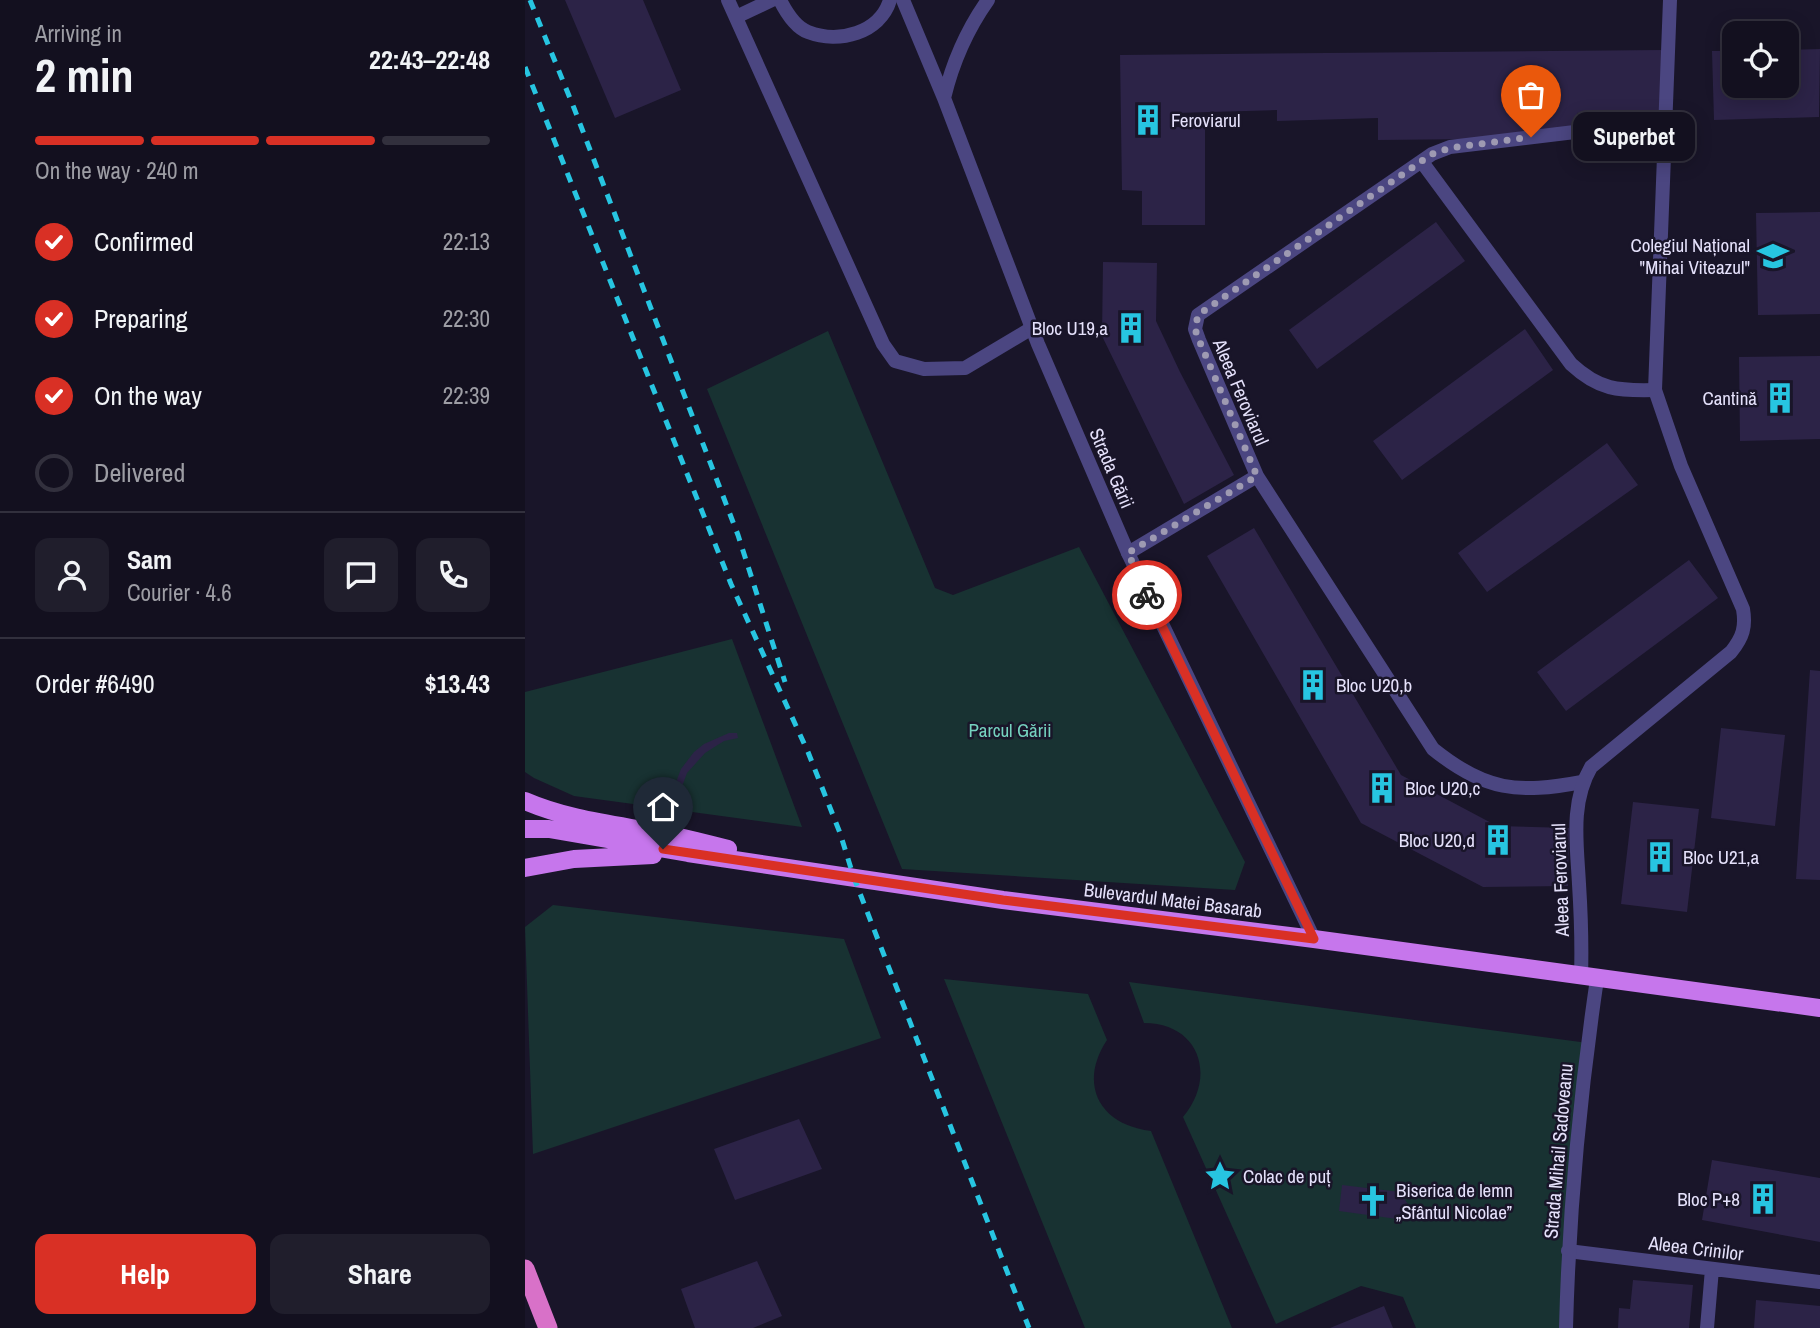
<!DOCTYPE html>
<meta charset="utf-8">
<style>
:root{--surface:#13101f;--page:#201e2c;--text:#f1f3f6;--muted:#9d9da4;--line:#32303d;--accent:#d93025}
body{margin:0;font-family:"Archivo Narrow",sans-serif;background:var(--page);color:var(--text);height:100vh;display:flex;flex-direction:column;font-size:26px;white-space:nowrap}
*{box-sizing:border-box;margin:0}
p{font-size:23px;color:var(--muted)}
.icon{flex:none;width:38px;height:38px;fill:none;stroke:currentColor;stroke-width:2;stroke-linecap:round;stroke-linejoin:round}
.map{position:relative;flex:1;overflow:hidden}
.details{display:flex;flex-direction:column;background:var(--surface);width:525px}
.details>*{flex:none}
.fabs{position:absolute;left:1197px;top:21px;display:grid;gap:14px}
.fabs a{display:grid;place-items:center;width:77px;height:77px;border-radius:14px;background:var(--surface);box-shadow:0 4px 18px #0003,0 0 0 2px var(--line);font-size:35px}
.pin{position:absolute;display:grid;place-items:center;width:60px;height:60px;color:#fff;margin:-72px -30px;border-radius:50% 50% 50% 0;rotate:-45deg;box-shadow:0 0 7px #0007}
.pin .icon{rotate:45deg}
.courier{position:absolute;display:grid;place-items:center;width:70px;height:70px;margin:-35px;border:5px solid #d93025;border-radius:50%;background:#fff;color:#222;box-shadow:0 2px 9px #0007}
.bubble{position:absolute;height:49px;border-radius:14px;background:var(--surface);box-shadow:0 4px 18px #0003,0 0 0 2px var(--line);font-size:23px;font-weight:700;line-height:49px;text-align:center}
.headline em{font-style:normal;font-weight:700}
.headline div{display:flex;flex-direction:column-reverse}
.headline{display:flex;align-items:center;justify-content:space-between;height:119px;padding:0 35px}
h1{font-size:46px;font-weight:700;line-height:52px}
.bar{display:grid;grid-template-columns:repeat(4,1fr);gap:10px 7px;align-content:center;height:84px;padding:0 35px}
.bar i{height:9px;border-radius:5px;background:var(--line)}
.bar .active{background:var(--accent)}
.bar p{grid-column:span 4}
.line{display:flex;align-items:center;gap:18px;padding:0 35px;border-top:2px solid var(--line)}
.line div{flex:1}
.round{display:grid;place-items:center;flex:none;width:74px;height:74px;border-radius:14px;background:var(--page)}
ol{padding:0 35px;list-style:none}
li{display:flex;align-items:center;gap:21px;height:77px}
li p{margin-inline-start:auto}
li .icon{padding:7px;border-radius:50%;background:var(--accent);color:#fff;stroke-width:4}
li:last-child{color:var(--muted)}
li i{width:38px;height:38px;border:4px solid var(--line);border-radius:50%}
.button{display:flex;gap:14px;margin-top:auto;padding:14px 35px}
.button a{flex:1;height:80px;border-radius:14px;background:var(--accent);color:#fff;font-size:28px;font-weight:700;line-height:80px;text-align:center}
.button a+a{background:var(--page);color:var(--text)}
main{display:flex;flex:1;min-height:0}
.map>svg:first-child{display:block}
</style>
<main>
<section class="details">
<div class="headline"><div><h1>2 min</h1><p>Arriving in</p></div><em>22:43–22:48</em></div>
<div class="bar"><i class="active"></i><i class="active"></i><i class="active"></i><i></i><p>On the way · 240 m</p></div>
<ol>
<li><svg class="icon" aria-label="check" viewBox="0 0 24 24"><path d="M5 12l5 5 9-10"/></svg>Confirmed<p>22:13</p></li>
<li><svg class="icon" aria-label="check" viewBox="0 0 24 24"><path d="M5 12l5 5 9-10"/></svg>Preparing<p>22:30</p></li>
<li><svg class="icon" aria-label="check" viewBox="0 0 24 24"><path d="M5 12l5 5 9-10"/></svg>On the way<p>22:39</p></li>
<li><i></i>Delivered</li>
</ol>
<div class="line" style="height:126px"><a class="round"><svg class="icon" aria-label="person" viewBox="0 0 24 24"><circle cx="12" cy="8" r="4"/><path d="M4 21q1-7 8-7t8 7"/></svg></a><div><b>Sam</b><p>Courier · 4.6</p></div><a class="round"><svg class="icon" aria-label="chat" viewBox="0 0 24 24"><path d="M4 5h16v11H9l-5 4z"/></svg></a><a class="round"><svg class="icon" aria-label="phone" viewBox="0 0 24 24"><path d="M5 4h4l2 5-3 2q2 4 5 5l2-3 5 2v4C11 20 4 13 5 4z"/></svg></a></div>
<div class="line" style="height:91px"><div>Order #6490</div><b>$13.43</b></div>
<div class="button"><a>Help</a><a>Share</a></div>
</section>
<div class="map">
<svg width="1295" height="1328" viewBox="0 0 1295 1328">
<rect width="100%" height="100%" fill="#191529"/>
<path fill="#183232" d="M 303,331 L 410,588 L 428,595 L 554,547 L 720,862 L 710,890 L 377,869 L 182,389 Z
M 207,639 L 277,827 L 49,796 L 9,778 L 0,772 L 0,692 Z
M 28,905 L 319,939 L 356,1038 L 8,1154 L 0,927 Z
M 419,979 L 563,994 L 582,1040 C 553,1084 574,1125 626,1131 L 707,1328 L 560,1328 Z
M 604,982 L 1063,1043 L 1041,1328 L 891,1328 L 878,1297 L 836,1286 L 751,1324 L 658,1117 C 692,1077 675,1023 619,1023 Z"/>
<path fill="#2c2347" d="M 40,0 L 118,0 L 156,90 L 90,118 Z
M 1295,49 L 1294,117 L 1189,120 L 1187,51 L 1209,51 L 1209,86 L 1262,86 L 1262,50 Z
M 1137,50 L 1139,110 L 1052,113 L 1052,138 L 853,140 L 853,118 L 752,121 L 752,110 L 650,113 L 650,127 L 680,127 L 680,225 L 617,225 L 617,191 L 597,190 L 595,55 Z
M 1295,212 L 1295,314 L 1233,315 L 1231,213 Z
M 911,222 L 940,261 L 792,369 L 764,330 Z
M 578,262 L 632,263 L 631,321 L 655,372 L 709,475 L 659,504 L 577,336 Z
M 1000,329 L 1028,370 L 877,480 L 848,441 Z
M 1295,356 L 1295,439 L 1215,441 L 1214,357 Z
M 1082,443 L 1113,485 L 962,592 L 933,553 Z
M 729,528 L 876,775 L 972,826 L 1044,828 L 1043,886 L 958,887 L 836,823 L 682,556 Z
M 1164,560 L 1193,598 L 1041,711 L 1012,672 Z
M 1285,670 L 1295,671 L 1295,880 L 1271,879 Z
M 1196,728 L 1260,735 L 1250,826 L 1186,818 Z
M 204,733 L 212,733 L 213,738 L 199,741 L 180,753 L 162,773 L 155,792 L 148,790 L 156,769 L 169,752 L 179,744 Z
M 1108,802 L 1174,809 L 1162,912 L 1096,904 Z
M 274,1119 L 297,1169 L 210,1200 L 189,1149 Z
M 1187,1160 L 1295,1178 L 1295,1242 L 1177,1220 Z
M 817,1185 L 875,1192 L 884,1206 L 872,1219 L 814,1211 Z
M 232,1261 L 257,1316 L 228,1328 L 170,1328 L 156,1289 Z
M 1108,1280 L 1168,1285 L 1164,1328 L 1093,1328 L 1094,1308 L 1105,1309 Z
M 1231,1300 L 1295,1306 L 1295,1328 L 1229,1328 Z
M 859,1306 L 868,1328 L 805,1328 Z"/>
<g fill="none" stroke-linecap="round" stroke-linejoin="round">
<path stroke="#4b4681" stroke-width="14" d="M 203,0 L 358,344 L 370,361 L 399,369 L 440,368 L 507,328
M 255,0 C 261,12 270,27 283,32 C 314,44 355,33 365,0
M 211,17 L 247,0
M 897,162 L 1046,364 C 1074,390 1093,391 1130,390
M 603,553 L 732,476
M 1057,782 C 993,794 960,791 908,749 L 732,476 L 674,340 L 670,329 L 673,315 L 907,154 L 925,147 L 1141,121
M 1043,1251 L 1295,1282
M 1182,1328 L 1187,1269"/>
<path stroke="#4b4681" stroke-width="14" d="M 1056,977 C 1057,945 1056,915 1054,884 C 1052,844 1045,803 1066,767 L 1206,652 C 1218,637 1221,627 1218,609 L 1156,466 L 1130,390 L 1145,0
M 1041,1328 C 1044,1211 1055,1094 1072,979"/>
<path stroke="#4b4681" stroke-width="14" d="M 378,0 L 419,98 L 513,344 L 603,553 L 789,939
M 419,98 C 428,61 441,31 463,0"/>
<path stroke="#c676ec" stroke-width="18" d="M 0,801 C 46,821 96,825 145,835 C 164,839 184,844 203,849
M 0,829 L 24,829 L 163,853 L 478,900 L 789,939 L 1295,1008
M 0,868 L 49,859 L 128,855"/>
<path stroke="#d871c8" stroke-width="19" d="M 0,1269 L 23,1328"/>
<path stroke="#27c5e1" stroke-width="5" stroke-dasharray="10 9" stroke-linecap="butt" d="M 5,0 L 49,108 L 213,535 L 260,682
M 0,67 L 206,584 L 283,752 L 315,833 L 329,878 L 504,1328"/>
</g>
<g fill="none" stroke-linecap="round" stroke-linejoin="round">
<path stroke="#9e9ab2" stroke-width="7" stroke-dasharray="0 12.6" d="M 622,595 L 603,553 L 732,476 L 674,340 L 670,329 L 673,315 L 907,154 L 925,148 L 1006,137"/>
<path stroke="#d93025" stroke-width="9" d="M 138,849 L 478,900 L 789,939 L 622,595"/>
</g>
<defs>
<symbol id="building-bare" viewBox="-9 -9 18 18"><path d="M-4-6H4V6H1V3H-1V6H-4ZM-2.5-4.3h1.7v1.8h-1.7ZM.8-4.3h1.7v1.8H.8ZM-2.5-1h1.7V.8h-1.7ZM.8-1h1.7V.8H.8Z" fill="#27c5e1" stroke="#191529" stroke-width="2.5" paint-order="stroke"/></symbol>
<symbol id="university-bare" viewBox="-9 -9 18 18"><path d="M0-5L7-2L0 1L-7-2ZM-4 1L0 2.5L4 1V4Q0 6-4 4Z" fill="#27c5e1" stroke="#191529" stroke-width="2.5" paint-order="stroke"/></symbol>
<symbol id="sight-bare" viewBox="-9 -9 18 18"><path d="M0-6L1.8-2.2L6-1.7L2.9 1.2L3.7 5.4L0 3.3L-3.7 5.4L-2.9 1.2L-6-1.7L-1.8-2.2Z" fill="#27c5e1" stroke="#191529" stroke-width="2.5" paint-order="stroke"/></symbol>
<symbol id="church-bare" viewBox="-9 -9 18 18"><path d="M-1.2-6h2.4v3.5h3.3v2.4h-3.3V6h-2.4V-.1h-3.3v-2.4h3.3Z" fill="#27c5e1" stroke="#191529" stroke-width="2.5" paint-order="stroke"/></symbol>
</defs>
<g fill-rule="evenodd">
<use href="#building-bare" x="601" y="98" width="44" height="44"/>
<use href="#university-bare" x="1226" y="234" width="44" height="44"/>
<use href="#building-bare" x="584" y="306" width="44" height="44"/>
<use href="#building-bare" x="1233" y="376" width="44" height="44"/>
<use href="#building-bare" x="766" y="663" width="44" height="44"/>
<use href="#building-bare" x="835" y="766" width="44" height="44"/>
<use href="#building-bare" x="951" y="818" width="44" height="44"/>
<use href="#building-bare" x="1113" y="835" width="44" height="44"/>
<use href="#sight-bare" x="673" y="1154" width="44" height="44"/>
<use href="#building-bare" x="1216" y="1177" width="44" height="44"/>
<use href="#church-bare" x="826" y="1179" width="44" height="44"/>
</g>
<g text-anchor="middle" dominant-baseline="central" stroke-width="5" stroke-linejoin="round" paint-order="stroke">
<g font-size="19" fill="#e5e1fb" stroke="#191529" text-anchor="start">
<text x="646" y="120">Feroviarul</text>
<text x="1225" y="245" text-anchor="end">Colegiul Național<tspan x="1225" dy="22">"Mihai Viteazul"</tspan></text>
<text x="583" y="328" text-anchor="end">Bloc U19,a</text>
<text x="1232" y="398" text-anchor="end">Cantină</text>
<text x="811" y="685">Bloc U20,b</text>
<text x="880" y="788">Bloc U20,c</text>
<text x="950" y="840" text-anchor="end">Bloc U20,d</text>
<text x="1158" y="857">Bloc U21,a</text>
<text x="718" y="1176">Colac de puț</text>
<text x="871" y="1190">Biserica de lemn<tspan x="871" dy="22">„Sfântul Nicolae”</tspan></text>
<text x="1215" y="1199" text-anchor="end">Bloc P+8</text>
</g>
<g font-size="19" fill="#e5e1fb" stroke="#191529">
<text transform="translate(716 392) rotate(67)">Aleea Feroviarul</text>
<text transform="translate(587 468) rotate(67)">Strada Gării</text>
<text transform="translate(1035 880) rotate(-92)">Aleea Feroviarul</text>
<text transform="translate(648 900) rotate(7)">Bulevardul Matei Basarab</text>
<text transform="translate(1033 1151) rotate(-85)">Strada Mihail Sadoveanu</text>
<text transform="translate(1171 1248) rotate(7)">Aleea Crinilor</text>
</g>
<g font-size="19" fill="#75d2bf" stroke="#191529">
<text x="485" y="730">Parcul Gării</text>
</g>
</g>
</svg>
<div class="fabs">
<a><svg class="icon" aria-label="locate" viewBox="0 0 24 24"><circle cx="12" cy="12" r="6"/><path d="M12 2v4M12 18v4M2 12h4M18 12h4"/></svg></a>
</div>
<div class="pin" style="left:1006px;top:137px;background:#ea580c"><svg class="icon" aria-label="bag" viewBox="0 0 24 24"><path d="M5 8h14l-1 12H6zM9 8a3 3 0 0 1 6 0"/></svg></div>
<div class="pin" style="left:138px;top:849px;background:#1f2937"><svg class="icon" aria-label="home" viewBox="0 0 24 24"><path d="M3 11l9-7 9 7M6 9v11h12V9"/></svg></div>
<div class="courier" style="left:622px;top:595px"><svg class="icon" aria-label="bike" viewBox="0 0 24 24"><circle cx="6" cy="16" r="4"/><circle cx="18" cy="16" r="4"/><path d="M6 16l4-8h5l3 8M10 8l3 8H6M13 5h3"/></svg></div>
<div class="bubble" style="left:1048px;top:112px;width:122px">Superbet</div>
</div>
</main>
